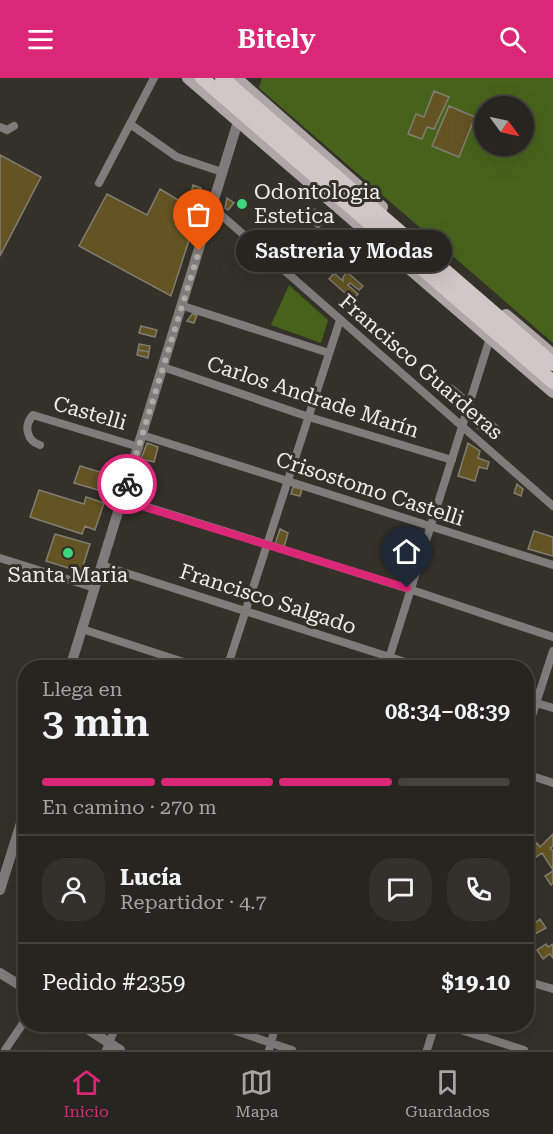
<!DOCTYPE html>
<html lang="es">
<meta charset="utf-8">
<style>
:root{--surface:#27251f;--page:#33312c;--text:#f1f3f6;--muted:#a4a5a4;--line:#43423d;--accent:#db2777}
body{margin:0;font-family:"Roboto Serif",serif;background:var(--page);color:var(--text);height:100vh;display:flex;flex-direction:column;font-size:22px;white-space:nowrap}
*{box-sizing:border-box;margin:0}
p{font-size:20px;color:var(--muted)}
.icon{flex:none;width:33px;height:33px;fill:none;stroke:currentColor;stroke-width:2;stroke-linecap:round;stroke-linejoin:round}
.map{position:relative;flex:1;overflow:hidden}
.drawer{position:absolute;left:18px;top:582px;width:516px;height:372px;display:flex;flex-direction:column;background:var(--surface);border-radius:24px;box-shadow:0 6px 24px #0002,0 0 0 2px var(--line)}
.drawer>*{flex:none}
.needle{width:39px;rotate:123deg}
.buttons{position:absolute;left:474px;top:18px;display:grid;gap:12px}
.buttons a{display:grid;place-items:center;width:60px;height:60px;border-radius:50%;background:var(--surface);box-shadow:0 6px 24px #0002,0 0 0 2px var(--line);font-size:30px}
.pin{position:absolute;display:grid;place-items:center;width:51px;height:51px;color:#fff;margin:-62px -26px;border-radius:50% 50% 50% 0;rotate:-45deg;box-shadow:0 0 6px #0007}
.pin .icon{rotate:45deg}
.courier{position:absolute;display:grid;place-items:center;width:60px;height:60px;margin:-30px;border:4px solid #db2777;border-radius:50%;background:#fff;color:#222;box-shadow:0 2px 8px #0007}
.bubble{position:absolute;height:42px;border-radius:21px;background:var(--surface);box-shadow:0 6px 24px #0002,0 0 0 2px var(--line);font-size:20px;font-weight:600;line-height:42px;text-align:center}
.headline em{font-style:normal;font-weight:600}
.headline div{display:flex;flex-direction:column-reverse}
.headline{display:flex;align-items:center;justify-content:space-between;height:102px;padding:0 24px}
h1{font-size:39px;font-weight:600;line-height:45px}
.bar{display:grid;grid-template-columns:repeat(4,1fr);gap:9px 6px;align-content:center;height:72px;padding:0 24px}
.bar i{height:8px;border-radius:4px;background:var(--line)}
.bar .selected{background:var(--accent)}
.bar p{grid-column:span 4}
.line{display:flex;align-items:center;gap:15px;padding:0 24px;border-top:2px solid var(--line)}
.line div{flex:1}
.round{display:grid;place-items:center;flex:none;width:63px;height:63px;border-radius:24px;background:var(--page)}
header{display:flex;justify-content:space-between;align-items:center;height:78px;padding:0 24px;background:var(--accent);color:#fff;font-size:27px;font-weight:600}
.tab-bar{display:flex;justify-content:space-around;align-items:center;height:84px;border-top:2px solid var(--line);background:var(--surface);font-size:16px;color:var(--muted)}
.tab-bar a{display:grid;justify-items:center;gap:3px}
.tab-bar .selected{color:var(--accent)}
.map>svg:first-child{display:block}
</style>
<header><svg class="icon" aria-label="menu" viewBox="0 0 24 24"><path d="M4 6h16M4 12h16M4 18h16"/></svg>Bitely<svg class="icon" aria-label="search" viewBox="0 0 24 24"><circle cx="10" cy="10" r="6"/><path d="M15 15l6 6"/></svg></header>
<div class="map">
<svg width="553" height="972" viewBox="0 0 553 972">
<rect width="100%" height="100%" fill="#343129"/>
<path fill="#47631b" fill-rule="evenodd" d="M 262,0 L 553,0 L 553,265 L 259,10 ZM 484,28 L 524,28 L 524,68 L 484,68 Z
M 289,207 L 328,242 L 321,265 L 271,247 Z"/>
<path fill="#645423" stroke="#807d74" stroke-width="1.5" d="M 434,13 L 449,19 L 434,51 L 427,49 L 422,61 L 408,56 L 416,36 L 424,39 Z
M 449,28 L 475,39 L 459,79 L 432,68 Z
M 0,77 L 41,99 L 0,178 Z
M 193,107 L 201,110 L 199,117 L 191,115 Z
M 160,111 L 198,134 L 171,218 L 79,168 L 107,116 L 147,137 Z
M 191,115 L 199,117 L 197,124 L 188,122 Z
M 227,120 L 234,125 L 228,132 L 225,130 Z
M 315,131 L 327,140 L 318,150 L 307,141 Z
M 347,194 L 363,208 L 359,212 L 350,205 L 348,207 L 358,216 L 353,222 L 329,201 L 334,195 L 343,203 L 343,199 Z
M 192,236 L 197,237 L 194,245 L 187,243 Z
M 141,248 L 157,252 L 155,259 L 139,255 Z
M 139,266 L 150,268 L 149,274 L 138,272 Z
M 138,272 L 149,274 L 148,280 L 137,277 Z
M 452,307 L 464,317 L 454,328 L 443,319 Z
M 487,339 L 499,349 L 489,360 L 477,350 Z
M 147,365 L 158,369 L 154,384 L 141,381 Z
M 468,365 L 480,373 L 478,380 L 489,384 L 487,391 L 479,389 L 475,403 L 458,398 Z
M 80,388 L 117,399 L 112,416 L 74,405 Z
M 113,389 L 120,392 L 117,399 L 111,397 Z
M 517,406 L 523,411 L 521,418 L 514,415 Z
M 293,409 L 302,411 L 300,418 L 291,416 Z
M 39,412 L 84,426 L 86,419 L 104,425 L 95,452 L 85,448 L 82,456 L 30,439 Z
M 280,451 L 288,455 L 284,469 L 275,466 Z
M 534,453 L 553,459 L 553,478 L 528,471 Z
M 55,456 L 90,466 L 81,494 L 46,483 Z
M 105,582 L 110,590 L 92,590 Z
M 553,756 L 553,768 L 550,770 L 553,773 L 553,792 L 542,775 L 526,786 L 526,772 L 537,765 L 540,769 Z
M 553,793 L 553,805 L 551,807 L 545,798 Z
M 526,840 L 532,847 L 540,841 L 546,850 L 526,861 Z
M 546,866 L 548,869 L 553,866 L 553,880 L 550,876 L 543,881 L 537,872 Z"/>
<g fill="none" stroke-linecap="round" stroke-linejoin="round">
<path stroke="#817c7c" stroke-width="8" d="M 130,46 L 177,79 L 222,94
M 0,49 L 7,52 L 14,48
M 99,105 L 154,0
M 212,129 L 553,428
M 183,228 L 329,275
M 163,289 L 309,339 L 452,382
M 142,357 L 553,487
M 40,367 C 27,363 23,348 33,337 L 139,369
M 122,421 L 412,512 L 553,559
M 0,480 L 95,510
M 101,487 L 424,590
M 82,551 L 202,590
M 227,590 L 340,242
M 386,590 L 490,260
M 526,622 L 553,630
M 526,656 L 553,573
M 526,696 L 553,705
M 526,903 L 553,911
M 215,946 L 292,972
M 442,946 L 524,972
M 5,972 L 26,941
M 106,972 L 117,946
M 269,972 L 276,946
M 427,972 L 435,946"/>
<path stroke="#817c7c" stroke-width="10" d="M 70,590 L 240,37
M 0,812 L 26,729
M 0,895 L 26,911
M 80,946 L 120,972"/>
<path stroke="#afa7a7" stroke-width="12" d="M 188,0 L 553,314
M 236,0 L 382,129
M 506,237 L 553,277"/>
<path stroke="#d2c7c7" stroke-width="14" d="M 202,0 L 553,304
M 222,0 L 553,286"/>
</g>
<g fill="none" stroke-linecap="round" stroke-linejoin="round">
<path stroke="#aeaba5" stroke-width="6" stroke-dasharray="0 10.8" d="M 127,406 L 199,173"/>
<path stroke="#db2777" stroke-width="8" d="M 127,406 L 122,422 L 407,510"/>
</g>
<g fill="#3fd77d" stroke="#343129" stroke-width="2">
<circle cx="242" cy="126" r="6"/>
<circle cx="68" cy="475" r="6"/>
</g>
<g text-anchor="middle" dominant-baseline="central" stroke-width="6" stroke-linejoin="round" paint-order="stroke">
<g font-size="21" fill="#efede8" stroke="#343129" text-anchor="start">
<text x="254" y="114">Odontologia<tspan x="254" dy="24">Estetica</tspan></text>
<text x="68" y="497" text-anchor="middle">Santa Maria</text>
</g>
<g font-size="21" fill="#efede8" stroke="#343129">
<text transform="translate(421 289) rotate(41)">Francisco Guarderas</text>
<text transform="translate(313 319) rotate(18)">Carlos Andrade Marín</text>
<text transform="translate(90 335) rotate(16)">Castelli</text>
<text transform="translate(370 411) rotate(18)">Crisostomo Castelli</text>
<text transform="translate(268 521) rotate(18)">Francisco Salgado</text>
</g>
</g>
</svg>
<div class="buttons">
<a><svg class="needle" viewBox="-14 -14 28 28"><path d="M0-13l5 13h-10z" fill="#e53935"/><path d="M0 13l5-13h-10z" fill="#a4a5a4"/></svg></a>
</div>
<div class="pin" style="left:199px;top:173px;background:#ea580c"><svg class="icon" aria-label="bag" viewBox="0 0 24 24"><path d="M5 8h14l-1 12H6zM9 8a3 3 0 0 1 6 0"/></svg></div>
<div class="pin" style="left:407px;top:510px;background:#1f2937"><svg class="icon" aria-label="home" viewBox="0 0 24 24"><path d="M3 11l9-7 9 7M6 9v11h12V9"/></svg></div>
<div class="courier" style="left:127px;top:406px"><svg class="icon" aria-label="bike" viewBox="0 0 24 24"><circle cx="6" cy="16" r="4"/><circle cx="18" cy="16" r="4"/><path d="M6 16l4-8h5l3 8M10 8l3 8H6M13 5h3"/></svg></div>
<div class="bubble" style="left:236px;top:152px;width:216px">Sastreria y Modas</div>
<section class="drawer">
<div class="headline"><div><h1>3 min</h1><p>Llega en</p></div><em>08:34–08:39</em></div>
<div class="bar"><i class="selected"></i><i class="selected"></i><i class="selected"></i><i></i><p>En camino · 270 m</p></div>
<div class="line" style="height:108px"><a class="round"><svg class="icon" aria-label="person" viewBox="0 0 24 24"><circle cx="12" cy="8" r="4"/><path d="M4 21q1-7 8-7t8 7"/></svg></a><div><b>Lucía</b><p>Repartidor · 4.7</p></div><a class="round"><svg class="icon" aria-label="chat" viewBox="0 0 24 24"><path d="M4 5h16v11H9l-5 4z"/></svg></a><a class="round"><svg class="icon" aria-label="phone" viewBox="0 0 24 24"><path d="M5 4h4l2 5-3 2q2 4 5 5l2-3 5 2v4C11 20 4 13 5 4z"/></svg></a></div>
<div class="line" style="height:78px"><div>Pedido #2359</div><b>$19.10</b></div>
</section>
</div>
<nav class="tab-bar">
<a class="selected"><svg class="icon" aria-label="home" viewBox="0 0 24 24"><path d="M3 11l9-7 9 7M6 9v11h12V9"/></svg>Inicio</a>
<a><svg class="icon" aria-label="map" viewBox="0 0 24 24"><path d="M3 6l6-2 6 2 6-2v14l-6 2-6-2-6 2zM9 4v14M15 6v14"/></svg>Mapa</a>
<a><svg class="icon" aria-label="saved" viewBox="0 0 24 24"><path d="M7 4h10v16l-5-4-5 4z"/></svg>Guardados</a>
</nav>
